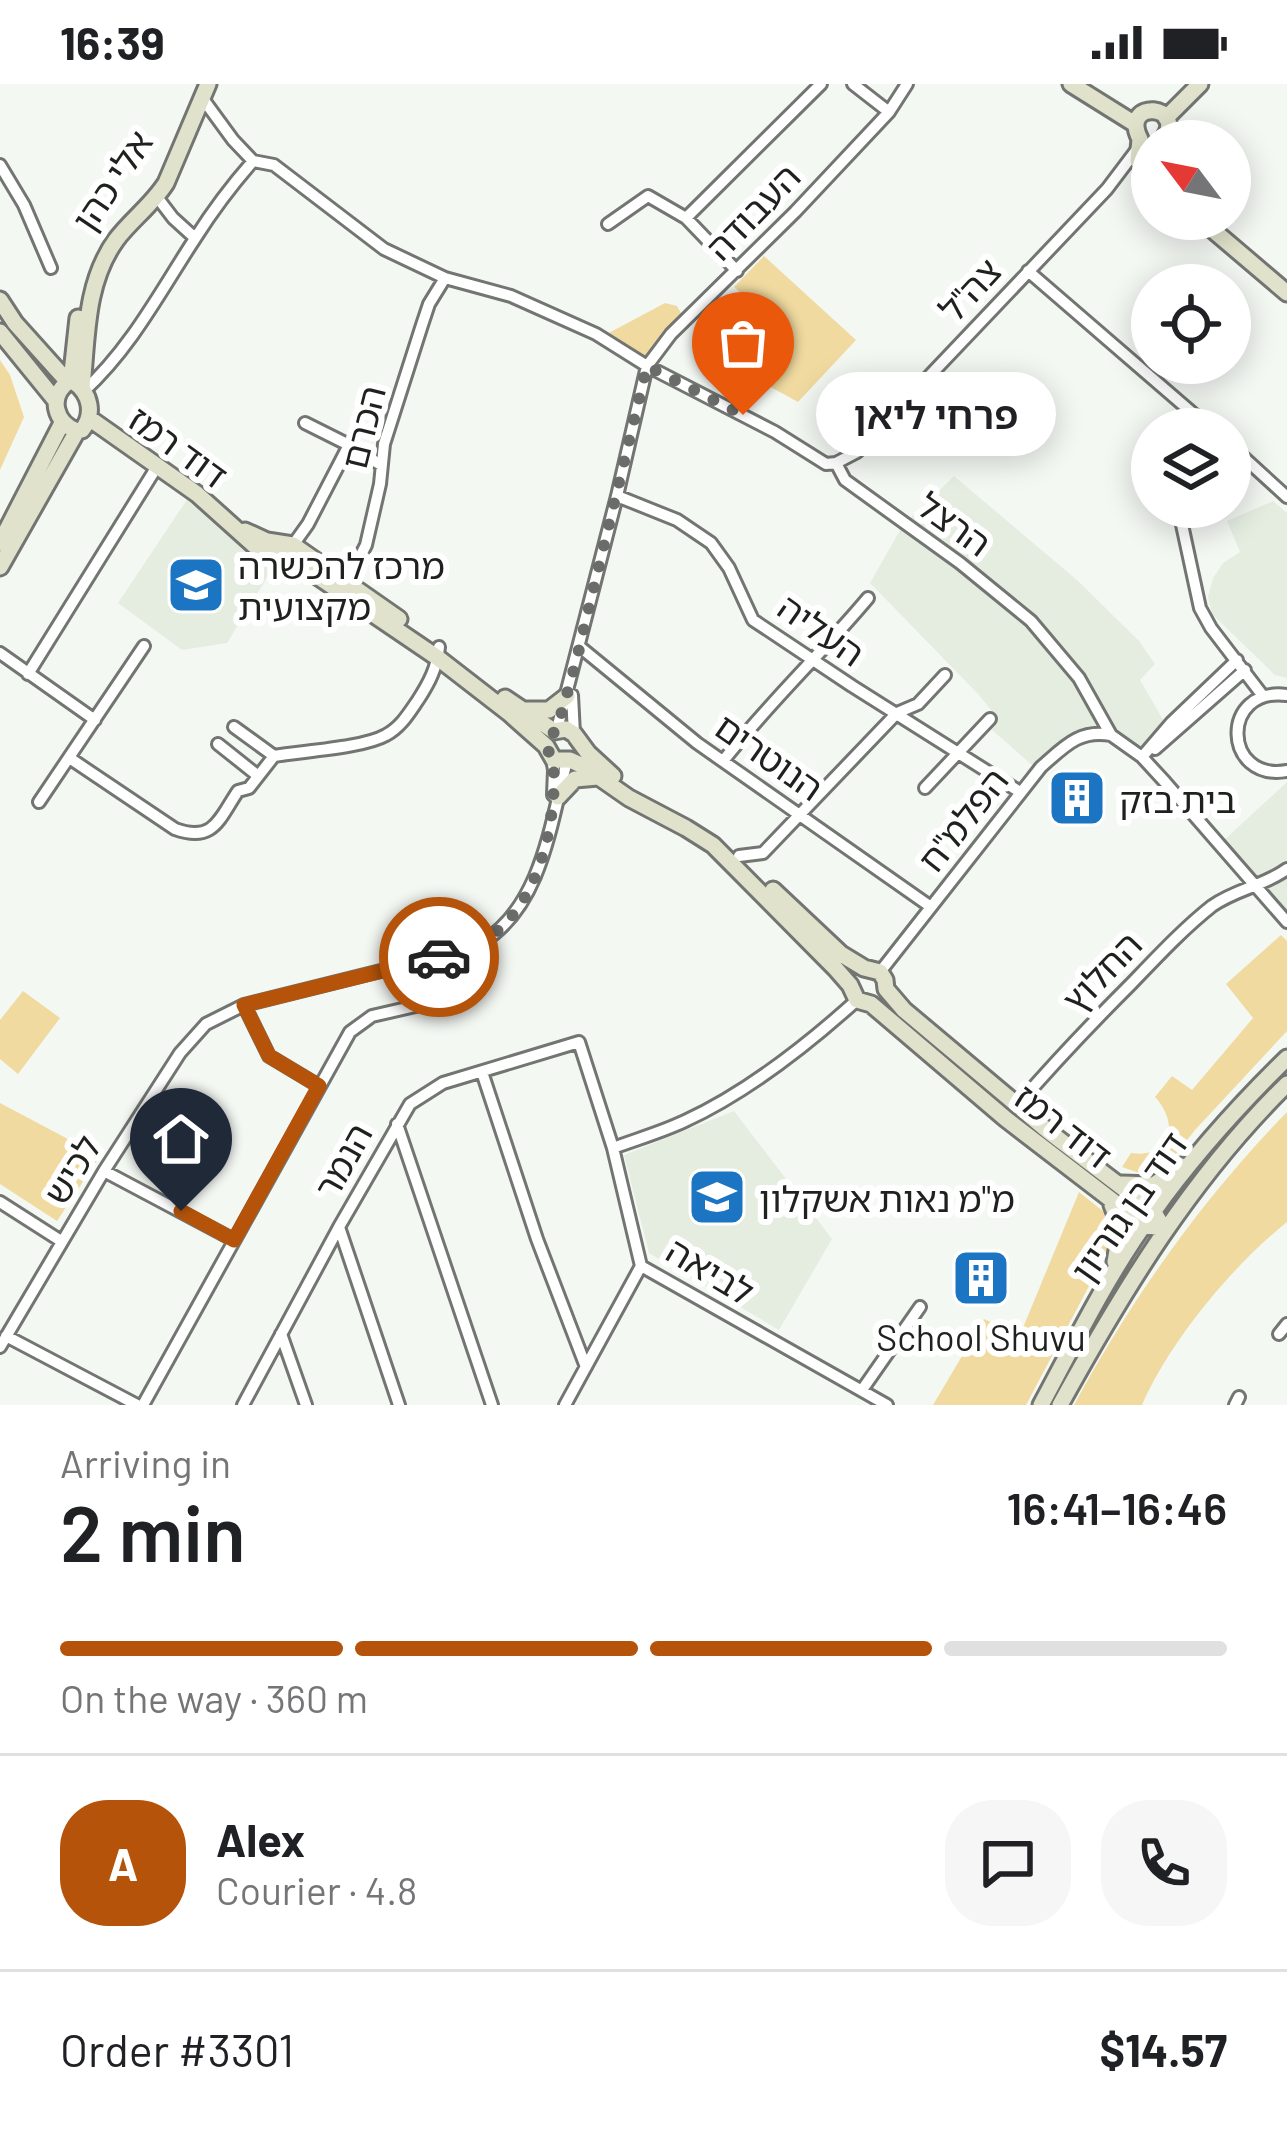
<!DOCTYPE html>
<meta charset="utf-8">
<style>
:root{--surface:#fff;--page:#f6f6f6;--text:#202124;--muted:#757577;--line:#e0e0e0;--accent:#b45309}
body{margin:0;font-family:Barlow,"Noto Sans Hebrew",sans-serif;background:var(--page);color:var(--text);height:100vh;display:flex;flex-direction:column;font-size:45px;white-space:nowrap}
*{box-sizing:border-box;margin:0}
p{font-size:39px;color:var(--muted)}
.icon{flex:none;width:66px;height:66px;fill:none;stroke:currentColor;stroke-width:2;stroke-linecap:round;stroke-linejoin:round}
.map{position:relative;height:1321px;overflow:hidden}
.panel{display:flex;flex-direction:column;background:var(--surface);flex:1}
.panel>*{flex:none}
.needle{width:78px;rotate:302deg}
.buttons{position:absolute;left:1131px;top:36px;display:grid;gap:24px}
.buttons a{display:grid;place-items:center;width:120px;height:120px;border-radius:50%;background:var(--surface);box-shadow:0 6px 30px #0003;font-size:60px}
.pin{position:absolute;display:grid;place-items:center;width:102px;height:102px;color:#fff;margin:-123px -51px;border-radius:50% 50% 50% 0;rotate:-45deg;box-shadow:0 0 12px #0007}
.pin .icon{rotate:45deg}
.courier{position:absolute;display:grid;place-items:center;width:120px;height:120px;margin:-60px;border:9px solid #b45309;border-radius:50%;background:#fff;color:#222;box-shadow:0 3px 15px #0007}
.bubble{position:absolute;height:84px;border-radius:42px;background:var(--surface);box-shadow:0 6px 30px #0003;font-size:39px;font-weight:600;line-height:84px;text-align:center}
.summary em{font-style:normal;font-weight:600}
.summary div{display:flex;flex-direction:column-reverse}
.summary{display:flex;align-items:center;justify-content:space-between;height:204px;padding:0 60px}
h1{font-size:78px;font-weight:600;line-height:90px}
.bar{display:grid;grid-template-columns:repeat(4,1fr);gap:18px 12px;align-content:center;height:144px;padding:0 60px}
.bar i{height:15px;border-radius:9px;background:var(--line)}
.bar .current{background:var(--accent)}
.bar p{grid-column:span 4}
.line{display:flex;align-items:center;gap:30px;padding:0 60px;border-top:3px solid var(--line)}
.line div{flex:1}
.round{display:grid;place-items:center;flex:none;width:126px;height:126px;border-radius:48px;background:var(--page)}
.status{display:flex;justify-content:space-between;align-items:center;height:84px;padding:0 60px;background:var(--surface);direction:ltr}
.status svg{height:33px;fill:currentColor}
.map>svg:first-child{display:block}
</style>
<div class="status"><b>16:39</b><svg viewBox="0 0 49 12"><path d="M0 12V9h3v3zM5 12V6h3v6zM10 12V3h3v9zM15 12V0h3v12zM26 1h20v11H26zM47 4h2v5h-2z"/></svg></div>
<div class="map">
<svg width="1287" height="1321" viewBox="0 0 1287 1321">
<rect width="100%" height="100%" fill="#f4f8f3"/>
<path fill="#e5ede1" d="M 954,392 L 1077,496 L 1139,557 L 1155,580 L 1140,596 L 1165,639 L 1132,670 L 1101,643 L 1067,656 L 1033,682 L 991,645 L 998,635 L 979,611 L 870,499 L 903,441 Z
M 188,414 L 274,482 L 227,559 L 182,566 L 118,519 Z
M 1273,417 L 1287,429 L 1287,594 L 1275,591 L 1212,530 L 1208,513 L 1213,494 L 1223,479 L 1240,468 L 1227,437 Z
M 1287,698 L 1287,829 L 1223,757 Z
M 734,1027 L 832,1155 L 779,1246 L 649,1169 L 624,1071 Z"/>
<path fill="#f0daa0" d="M 764,172 L 856,256 L 798,318 L 716,273 L 755,221 L 734,203 Z
M 665,219 L 677,222 L 683,233 L 645,276 L 605,251 Z
M 0,276 L 10,291 L 24,333 L 0,386 Z
M 1281,851 L 1287,857 L 1287,947 L 1195,1046 L 1165,1084 L 1155,1091 L 1148,1092 L 1122,1083 L 1131,1069 C 1171,1075 1180,1040 1155,1013 L 1172,992 L 1192,1006 L 1253,934 L 1226,900 Z
M 23,907 L 60,934 L 18,990 L 0,975 L 0,936 Z
M 0,1019 L 100,1072 L 57,1137 L 0,1100 Z
M 1287,1028 L 1287,1138 C 1232,1182 1170,1257 1142,1321 L 1074,1321 C 1132,1214 1202,1115 1287,1028 Z
M 1079,1108 L 1104,1128 L 1115,1153 L 1026,1321 L 933,1321 L 984,1235 L 1020,1251 Z"/>
<g fill="none" stroke-linecap="round" stroke-linejoin="round">
<defs>
<path id="street" d="M 853,0 L 889,28
M 203,15 L 233,56 L 253,77 L 274,81 L 384,165 L 445,194 L 511,212 L 596,250 L 647,282 L 775,348 L 826,380 L 836,379
M 0,81 L 24,121 L 51,184
M 157,113 L 173,134 L 195,154
M 686,134 L 821,0
M 608,140 L 648,112 L 686,134 L 737,187
M 1028,187 L 1211,345
M 84,307 C 132,263 161,206 196,153 C 213,126 232,101 253,77
M 305,339 L 349,361
M 1230,361 L 1287,413
M 836,379 L 845,396 L 960,479 L 1031,537 L 1079,594 L 1111,651 L 1142,673 L 1165,698 L 1287,838
M 836,379 L 857,368 L 879,345 L 1107,105 L 1138,64
M 617,412 L 677,436 L 711,459 L 729,484 L 753,536 L 852,602 L 1020,708
M 1181,436 L 1200,524 L 1211,544 L 1263,612
M 293,461 L 308,440 L 349,361 L 381,381
M 345,502 L 366,461 L 380,400 L 384,360 L 422,241 L 429,220 L 445,194
M 580,563 L 697,659 L 931,823
M 0,569 L 95,636
M 28,590 L 158,381
M 572,611 L 574,650
M 1287,611 C 1220,602 1222,698 1287,687
M 234,643 L 274,672
M 557,645 L 617,412 L 647,282 L 671,250 L 795,128 L 889,28 L 907,0
M 218,660 L 257,691
M 1155,665 L 1245,586
M 1142,673 L 1172,638 L 1237,576
M 552,674 L 554,686 L 553,711
M 71,675 L 175,745 C 214,759 219,735 238,707 L 249,704 L 274,672 C 303,667 363,664 386,651 C 401,643 409,629 418,616 C 429,599 437,584 439,563
M 723,677 C 768,620 821,570 868,514
M 925,704 L 990,635
M 39,718 L 144,562
M 739,772 L 763,769 L 897,629 L 918,620 L 945,591
M 880,888 L 1041,683 C 1064,663 1079,645 1111,651
M 244,921 L 269,972 L 319,1002
M 482,988 L 537,1155 L 586,1283
M 1016,1023 C 1053,980 1091,940 1131,900 C 1157,873 1183,845 1212,822 C 1236,805 1264,802 1287,785
M 397,1040 L 492,1321
M 613,1064 C 637,1055 662,1048 685,1037 C 748,1008 806,962 857,916
M 104,1087 L 234,1156
M 0,1118 L 61,1157
M 339,1143 L 399,1321
M 281,1250 L 306,1321
M 1279,1250 L 1287,1240
M 6,1252 L 137,1321
M 0,1263 L 104,1087 L 180,969 L 206,940 L 244,921 L 457,868 C 465,864 476,861 484,857 C 542,821 551,737 567,677
M 862,1306 L 920,1223
M 143,1321 L 350,948 L 372,932 L 463,911
M 243,1321 L 339,1143 L 410,1020 L 443,999 L 579,958 L 613,1064 L 641,1182 L 887,1321
M 565,1321 L 641,1182
M 1235,1321 L 1239,1313"/>
<path id="secondary" d="M 1071,0 L 1135,40
M 1166,34 L 1200,0
M 1140,55 C 1119,14 1190,20 1162,57
M 1140,55 L 1138,77 L 1152,94
M 1200,135 L 1287,209
M 0,216 L 15,239 L 68,298
M 0,248 L 56,317
M 71,298 L 78,234
M 82,303 C 87,253 85,199 116,156 C 131,136 152,121 166,99 L 208,0
M 89,334 L 197,410 L 256,463 L 270,471 L 287,474 L 301,481 L 438,574 L 509,629 L 546,662 L 554,676 L 570,676 L 583,682 L 629,714 L 686,744 L 713,761 L 836,885 L 850,901 L 857,916 L 871,920 L 1006,1035 L 1144,1141 L 1164,1145
M 245,447 L 267,457 L 293,461 L 399,535
M 0,459 L 62,339
M 0,483 L 77,347 L 82,346 C 95,330 90,309 74,298 L 68,298 C 48,313 55,339 77,347
M 505,614 L 554,647
M 521,626 L 549,626 L 567,612
M 554,647 L 566,645 L 574,650 L 588,669 L 613,692
M 558,713 L 575,695 L 598,693
M 773,806 L 841,870 L 864,884 L 880,888 L 885,896 L 886,905 L 904,926 L 1048,1047 L 1153,1127 L 1164,1145
M 1122,1100 L 1154,1101 L 1181,1082
M 1112,1121 L 1121,1144 L 1115,1178
M 1041,1321 C 1076,1256 1109,1188 1153,1128 C 1193,1072 1238,1022 1287,974
M 1060,1321 C 1124,1205 1192,1093 1287,1000"/>
</defs>
<use href="#street" stroke="#727571" stroke-width="16"/>
<use href="#secondary" stroke="#727571" stroke-width="21"/>
<use href="#street" stroke="#fff" stroke-width="10"/>
<use href="#secondary" stroke="#e0e2cb" stroke-width="15"/>
</g>
<g fill="none" stroke-linecap="round" stroke-linejoin="round">
<path stroke="#6a6c69" stroke-width="12" stroke-dasharray="0 21.6" d="M 439,873 C 453,869 470,865 483,857 C 536,826 554,749 554,692 C 554,678 547,669 547,656 L 557,645 L 576,578 L 647,282 L 743,331"/>
<path stroke="#b45309" stroke-width="15" d="M 181,1127 L 234,1156 L 319,1002 L 269,972 L 244,921 L 439,873"/>
</g>
<defs>
<symbol id="university-square" viewBox="-11 -11 22 22"><rect x="-9" y="-9" width="18" height="18" rx="4" fill="#1c75c2" stroke="#fff"/><path d="M0-5L7-2L0 1L-7-2ZM-4 1L0 2.5L4 1V4Q0 6-4 4Z" fill="#fff"/></symbol>
<symbol id="building-square" viewBox="-11 -11 22 22"><rect x="-9" y="-9" width="18" height="18" rx="4" fill="#1c75c2" stroke="#fff"/><path d="M-4-6H4V6H1V3H-1V6H-4ZM-2.5-4.3h1.7v1.8h-1.7ZM.8-4.3h1.7v1.8H.8ZM-2.5-1h1.7V.8h-1.7ZM.8-1h1.7V.8H.8Z" fill="#fff"/></symbol>
<symbol id="school-square" viewBox="-11 -11 22 22"><rect x="-9" y="-9" width="18" height="18" rx="4" fill="#1c75c2" stroke="#fff"/><path d="M0-5L7-2L0 1L-7-2ZM-4 1L0 2.5L4 1V4Q0 6-4 4Z" fill="#fff"/></symbol>
</defs>
<g fill-rule="evenodd">
<use href="#university-square" x="163" y="468" width="66" height="66"/>
<use href="#building-square" x="1044" y="681" width="66" height="66"/>
<use href="#school-square" x="684" y="1080" width="66" height="66"/>
<use href="#building-square" x="948" y="1161" width="66" height="66"/>
</g>
<g text-anchor="middle" dominant-baseline="central" stroke-width="12" stroke-linejoin="round" paint-order="stroke">
<g font-size="36" fill="#1f211f" stroke="#fff">
<text transform="translate(111 96) rotate(-56)">אלי כהן</text>
<text transform="translate(752 127) rotate(-46)">העבודה</text>
<text transform="translate(969 205) rotate(-47)">צה"ל</text>
<text transform="translate(362 343) rotate(-76)">הכרם</text>
<text transform="translate(179 362) rotate(36)">דוד רמז</text>
<text transform="translate(955 439) rotate(36)">הרצל</text>
<text transform="translate(822 545) rotate(35)">העליה</text>
<text transform="translate(770 672) rotate(35)">הנוטרים</text>
<text transform="translate(962 735) rotate(-52)">הפלמ"ח</text>
<text transform="translate(1101 887) rotate(-46)">החלוץ</text>
<text transform="translate(1064 1041) rotate(38)">דוד רמז</text>
<text transform="translate(342 1076) rotate(-61)">הנמר</text>
<text transform="translate(71 1085) rotate(-58)">לכיש</text>
<text transform="translate(1128 1122) rotate(-55)">דוד בן גוריון</text>
<text transform="translate(711 1186) rotate(31)">לביאה</text>
</g>
<g font-size="36" fill="#1f211f" stroke="#fff" text-anchor="start">
<text x="238" y="480">מרכז להכשרה<tspan x="238" dy="41">מקצועית</tspan></text>
<text x="1119" y="714">בית בזק</text>
<text x="759" y="1113">מ"מ נאות אשקלון</text>
<text x="981" y="1252" text-anchor="middle">School Shuvu</text>
</g>
</g>
</svg>
<div class="buttons">
<a><svg class="needle" viewBox="-14 -14 28 28"><path d="M0-13l5 13h-10z" fill="#e53935"/><path d="M0 13l5-13h-10z" fill="#757577"/></svg></a>
<a><svg class="icon" aria-label="locate" viewBox="0 0 24 24"><circle cx="12" cy="12" r="6"/><path d="M12 2v4M12 18v4M2 12h4M18 12h4"/></svg></a>
<a><svg class="icon" aria-label="layers" viewBox="0 0 24 24"><path d="M12 4l9 5-9 5-9-5zM3 14l9 5 9-5"/></svg></a>
</div>
<div class="pin" style="left:743px;top:331px;background:#ea580c"><svg class="icon" aria-label="bag" viewBox="0 0 24 24"><path d="M5 8h14l-1 12H6zM9 8a3 3 0 0 1 6 0"/></svg></div>
<div class="pin" style="left:181px;top:1127px;background:#1f2937"><svg class="icon" aria-label="home" viewBox="0 0 24 24"><path d="M3 11l9-7 9 7M6 9v11h12V9"/></svg></div>
<div class="courier" style="left:439px;top:873px"><svg class="icon" aria-label="car" viewBox="0 0 24 24"><path d="M5 17H2v-5l4-1 3-4h7l3 4 3 1v5h-3M9 17h6M6 11h13"/><circle cx="7" cy="17" r="2"/><circle cx="17" cy="17" r="2"/></svg></div>
<div class="bubble" style="left:816px;top:288px;width:240px">פרחי ליאן</div>
</div>
<section class="panel">
<div class="summary"><div><h1>2 min</h1><p>Arriving in</p></div><em>16:41–16:46</em></div>
<div class="bar"><i class="current"></i><i class="current"></i><i class="current"></i><i></i><p>On the way · 360 m</p></div>
<div class="line" style="height:216px"><b class="round" style="background:var(--accent);color:#fff">A</b><div><b>Alex</b><p>Courier · 4.8</p></div><a class="round"><svg class="icon" aria-label="chat" viewBox="0 0 24 24"><path d="M4 5h16v11H9l-5 4z"/></svg></a><a class="round"><svg class="icon" aria-label="phone" viewBox="0 0 24 24"><path d="M5 4h4l2 5-3 2q2 4 5 5l2-3 5 2v4C11 20 4 13 5 4z"/></svg></a></div>
<div class="line" style="height:156px"><div>Order #3301</div><b>$14.57</b></div>
</section>
